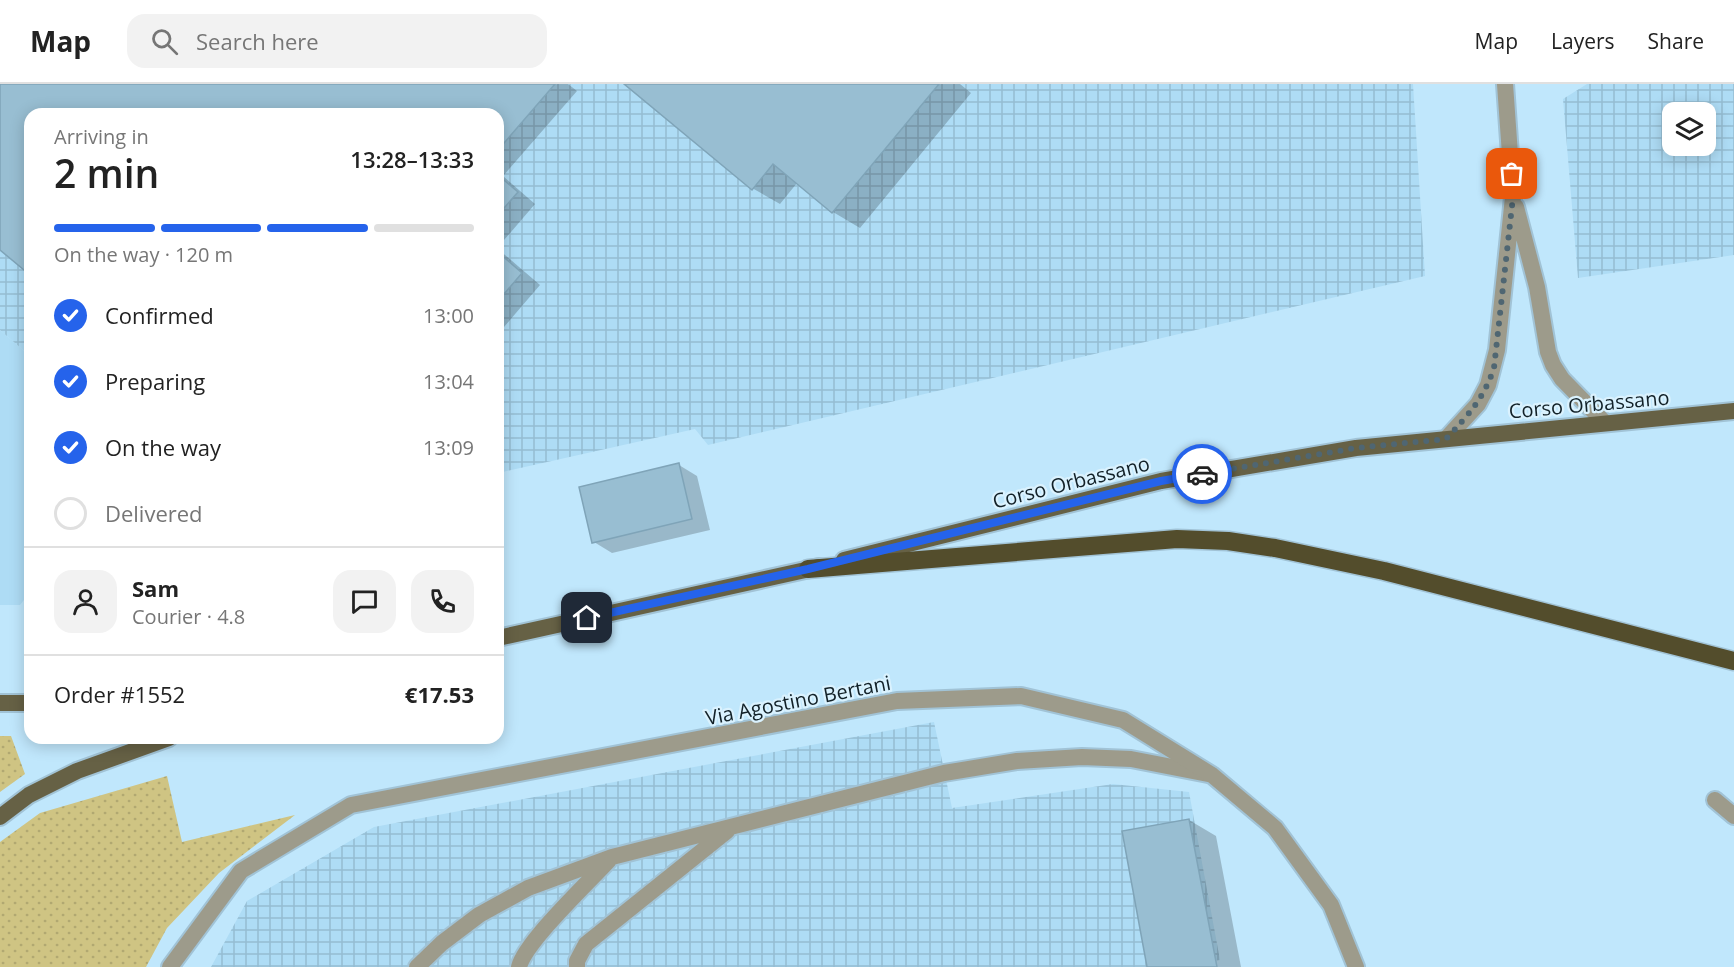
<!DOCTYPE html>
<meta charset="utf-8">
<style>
:root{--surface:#fff;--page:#f2f2f2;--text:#222;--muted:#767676;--line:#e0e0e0;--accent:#2563eb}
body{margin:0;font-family:"Open Sans",sans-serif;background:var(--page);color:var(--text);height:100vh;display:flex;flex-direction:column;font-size:22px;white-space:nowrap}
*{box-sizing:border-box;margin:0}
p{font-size:20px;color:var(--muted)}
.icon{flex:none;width:33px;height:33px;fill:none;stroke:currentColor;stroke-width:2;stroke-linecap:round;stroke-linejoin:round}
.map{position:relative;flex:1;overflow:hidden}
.sheet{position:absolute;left:24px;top:24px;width:480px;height:636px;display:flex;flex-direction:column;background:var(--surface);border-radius:18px;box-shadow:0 3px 15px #0003}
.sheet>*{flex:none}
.fabs{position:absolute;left:1662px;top:18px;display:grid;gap:12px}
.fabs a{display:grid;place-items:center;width:54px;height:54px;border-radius:12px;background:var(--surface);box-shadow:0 3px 15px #0003;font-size:30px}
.pin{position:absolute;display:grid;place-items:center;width:51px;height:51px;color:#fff;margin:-26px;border-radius:12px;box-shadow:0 3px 9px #0006}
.courier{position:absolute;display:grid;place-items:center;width:60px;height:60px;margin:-30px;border:4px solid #2563eb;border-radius:50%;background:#fff;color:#222;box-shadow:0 2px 8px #0007}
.summary em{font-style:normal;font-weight:600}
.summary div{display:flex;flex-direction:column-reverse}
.summary{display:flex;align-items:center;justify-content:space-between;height:102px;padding:0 30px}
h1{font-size:39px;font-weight:600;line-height:45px}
.bar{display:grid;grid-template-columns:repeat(4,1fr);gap:9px 6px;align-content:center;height:72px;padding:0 30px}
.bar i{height:8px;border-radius:4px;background:var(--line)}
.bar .current{background:var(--accent)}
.bar p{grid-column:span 4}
.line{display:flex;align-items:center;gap:15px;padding:0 30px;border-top:2px solid var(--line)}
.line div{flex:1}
.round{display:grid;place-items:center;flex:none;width:63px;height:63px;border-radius:18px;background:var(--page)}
ol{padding:0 30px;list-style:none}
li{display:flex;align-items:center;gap:18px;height:66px}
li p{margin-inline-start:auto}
li .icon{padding:6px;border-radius:50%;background:var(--accent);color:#fff;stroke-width:4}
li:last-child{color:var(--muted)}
li i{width:33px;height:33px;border:3px solid var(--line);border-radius:50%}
header{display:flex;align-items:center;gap:36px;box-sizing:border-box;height:84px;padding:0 30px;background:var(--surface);border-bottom:2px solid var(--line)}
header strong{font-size:28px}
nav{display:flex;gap:33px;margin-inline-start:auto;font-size:21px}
.search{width:420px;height:54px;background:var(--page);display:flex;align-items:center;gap:15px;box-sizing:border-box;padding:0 21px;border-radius:18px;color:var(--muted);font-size:22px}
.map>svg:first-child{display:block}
</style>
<header>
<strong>Map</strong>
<div class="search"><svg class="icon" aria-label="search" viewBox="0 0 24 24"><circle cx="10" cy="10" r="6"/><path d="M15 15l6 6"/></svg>Search here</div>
<nav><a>Map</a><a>Layers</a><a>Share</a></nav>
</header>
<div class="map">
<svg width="1734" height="883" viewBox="0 0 1734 883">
<defs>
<pattern id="industrial-grid" width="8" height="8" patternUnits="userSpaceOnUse" patternTransform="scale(1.5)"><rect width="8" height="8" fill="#aedcf5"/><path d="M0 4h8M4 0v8" fill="none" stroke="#95bcd2"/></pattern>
<pattern id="grass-dots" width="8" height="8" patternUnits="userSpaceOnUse" patternTransform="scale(1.5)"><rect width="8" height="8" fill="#cfc483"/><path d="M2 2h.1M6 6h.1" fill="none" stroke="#b1a871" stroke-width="1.8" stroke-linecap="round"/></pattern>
</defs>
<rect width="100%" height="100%" fill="#c0e7fc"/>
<path fill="#aedcf5" d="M 0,246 L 30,272 L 30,508 L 20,521 L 0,521 Z"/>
<path fill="url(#industrial-grid)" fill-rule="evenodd" d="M 0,0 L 1413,0 L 1425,192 L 708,361 L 695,345 L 498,389 L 498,30 L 30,30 L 30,272 L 0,246 Z
M 1587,0 L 1734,0 L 1734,171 L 1578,194 L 1563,15 ZM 1706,28 L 1706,62 L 1672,62 L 1672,28 Z
M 934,638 L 952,724 L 1113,700 L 1189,708 L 1220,876 L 1176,883 L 211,883 L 247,817 L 374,743 Z"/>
<path fill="url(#grass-dots)" d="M 0,652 L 11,652 L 25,690 L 0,708 Z
M 167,692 L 182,758 L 295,731 L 219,789 L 167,844 L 146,883 L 0,883 L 0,758 L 40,729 Z"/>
<path fill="#0003" d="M 0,0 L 568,0 L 577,7 L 503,92 L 535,120 L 498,163 L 498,30 L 30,30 L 30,189 L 0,164 Z
M 626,0 L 960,0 L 971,9 L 860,144 L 833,128 L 797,99 L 780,120 L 752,104 Z
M 498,165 L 540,201 L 504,243 L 498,239 Z
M 679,381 L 697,392 L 710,446 L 612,469 L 594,458 Z
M 1189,736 L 1216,752 L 1241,883 L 1149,883 Z"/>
<path fill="#98bed2" stroke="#7fa4b8" stroke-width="1.5" d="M 0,0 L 555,0 L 498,66 L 498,30 L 30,30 L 30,191 L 0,166 Z
M 624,0 L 939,0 L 832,129 L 773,80 L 752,106 Z
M 498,91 L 518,108 L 498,131 Z
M 498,168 L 522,189 L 498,217 Z
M 679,379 L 692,435 L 592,459 L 579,403 Z
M 1189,735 L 1217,883 L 1147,883 L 1122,747 Z"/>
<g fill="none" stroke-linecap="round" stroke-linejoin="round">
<defs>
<path id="service" d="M 1715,716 L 1734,732
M 417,883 L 442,859 L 479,831 L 528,804 L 612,773 L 944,689 L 1017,677 L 1082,673 L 1131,675 L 1208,690
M 519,883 C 525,858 589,798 609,776
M 577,883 L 577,877 L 586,860 L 727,747"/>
<path id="minor" d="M 1516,123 L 1537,203 L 1548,268 L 1553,281 L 1562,295 L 1605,339
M 1446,355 L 1478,320 L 1488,301 L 1497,266 L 1513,113 L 1505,0
M 170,883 L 241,787 L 351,721 L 897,617 L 1021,612 L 1123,636 L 1212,691 L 1275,744 L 1331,821 L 1356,883"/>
<path id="primary" d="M 844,476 L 1161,397 L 1356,364 L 1734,327
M 498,554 L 819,483
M 0,619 L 30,619
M 0,733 L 29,711 L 77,687 L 169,654"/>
<path id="motorway" d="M 808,485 L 1177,455 L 1228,457 L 1275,464 L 1384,487 L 1734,577"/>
</defs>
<use href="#service" stroke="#a1c3d6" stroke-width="20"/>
<use href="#minor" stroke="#a1c3d6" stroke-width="20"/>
<use href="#primary" stroke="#a1c3d6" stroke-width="20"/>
<use href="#motorway" stroke="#a1c3d6" stroke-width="21"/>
<use href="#service" stroke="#9d9b8b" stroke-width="16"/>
<use href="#minor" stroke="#9d9b8b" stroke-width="16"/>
<use href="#primary" stroke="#666145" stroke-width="16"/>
<use href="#motorway" stroke="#534d2c" stroke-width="18"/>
</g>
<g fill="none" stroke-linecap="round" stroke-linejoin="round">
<path stroke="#4f6672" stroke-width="6" stroke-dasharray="0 10.8" d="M 1202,390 L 1356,364 L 1446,355 C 1468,331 1483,316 1494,284 L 1513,113 L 1512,90"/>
<path stroke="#2563eb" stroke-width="8" d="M 587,534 L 808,485 L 1161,397 L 1202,390"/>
</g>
<g text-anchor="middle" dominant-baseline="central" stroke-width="4.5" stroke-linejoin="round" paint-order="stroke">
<g font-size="20" fill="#122128" stroke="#daf2fe">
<text transform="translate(1589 320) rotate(-5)">Corso Orbassano</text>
<text transform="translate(1071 398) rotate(-14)">Corso Orbassano</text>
<text transform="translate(798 616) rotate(-11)">Via Agostino Bertani</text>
</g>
</g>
</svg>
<div class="fabs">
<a><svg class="icon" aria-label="layers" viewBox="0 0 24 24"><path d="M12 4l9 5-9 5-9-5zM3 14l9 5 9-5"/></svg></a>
</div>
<div class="pin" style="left:1512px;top:90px;background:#ea580c"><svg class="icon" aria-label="bag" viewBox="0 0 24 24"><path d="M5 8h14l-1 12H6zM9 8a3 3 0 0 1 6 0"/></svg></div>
<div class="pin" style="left:587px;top:534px;background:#1f2937"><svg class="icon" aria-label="home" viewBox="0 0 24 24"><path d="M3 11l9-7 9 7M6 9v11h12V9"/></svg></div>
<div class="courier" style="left:1202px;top:390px"><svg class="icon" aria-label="car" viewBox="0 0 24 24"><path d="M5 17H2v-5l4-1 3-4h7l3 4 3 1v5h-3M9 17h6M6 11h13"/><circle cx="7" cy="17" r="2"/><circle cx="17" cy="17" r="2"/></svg></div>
<section class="sheet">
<div class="summary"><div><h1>2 min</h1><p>Arriving in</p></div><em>13:28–13:33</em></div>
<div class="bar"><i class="current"></i><i class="current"></i><i class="current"></i><i></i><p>On the way · 120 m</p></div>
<ol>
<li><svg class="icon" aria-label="check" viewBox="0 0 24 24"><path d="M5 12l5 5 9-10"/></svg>Confirmed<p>13:00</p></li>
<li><svg class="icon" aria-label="check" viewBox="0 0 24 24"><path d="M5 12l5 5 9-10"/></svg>Preparing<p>13:04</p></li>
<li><svg class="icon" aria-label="check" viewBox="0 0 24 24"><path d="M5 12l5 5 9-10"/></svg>On the way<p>13:09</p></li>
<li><i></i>Delivered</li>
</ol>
<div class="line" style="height:108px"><a class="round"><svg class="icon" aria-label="person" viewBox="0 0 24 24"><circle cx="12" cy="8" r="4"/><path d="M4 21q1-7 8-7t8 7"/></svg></a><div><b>Sam</b><p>Courier · 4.8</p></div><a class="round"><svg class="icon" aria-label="chat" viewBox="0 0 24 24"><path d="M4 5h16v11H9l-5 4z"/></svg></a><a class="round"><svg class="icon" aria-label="phone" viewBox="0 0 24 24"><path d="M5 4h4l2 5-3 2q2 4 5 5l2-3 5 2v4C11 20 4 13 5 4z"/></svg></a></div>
<div class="line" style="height:78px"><div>Order #1552</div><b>€17.53</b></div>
</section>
</div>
